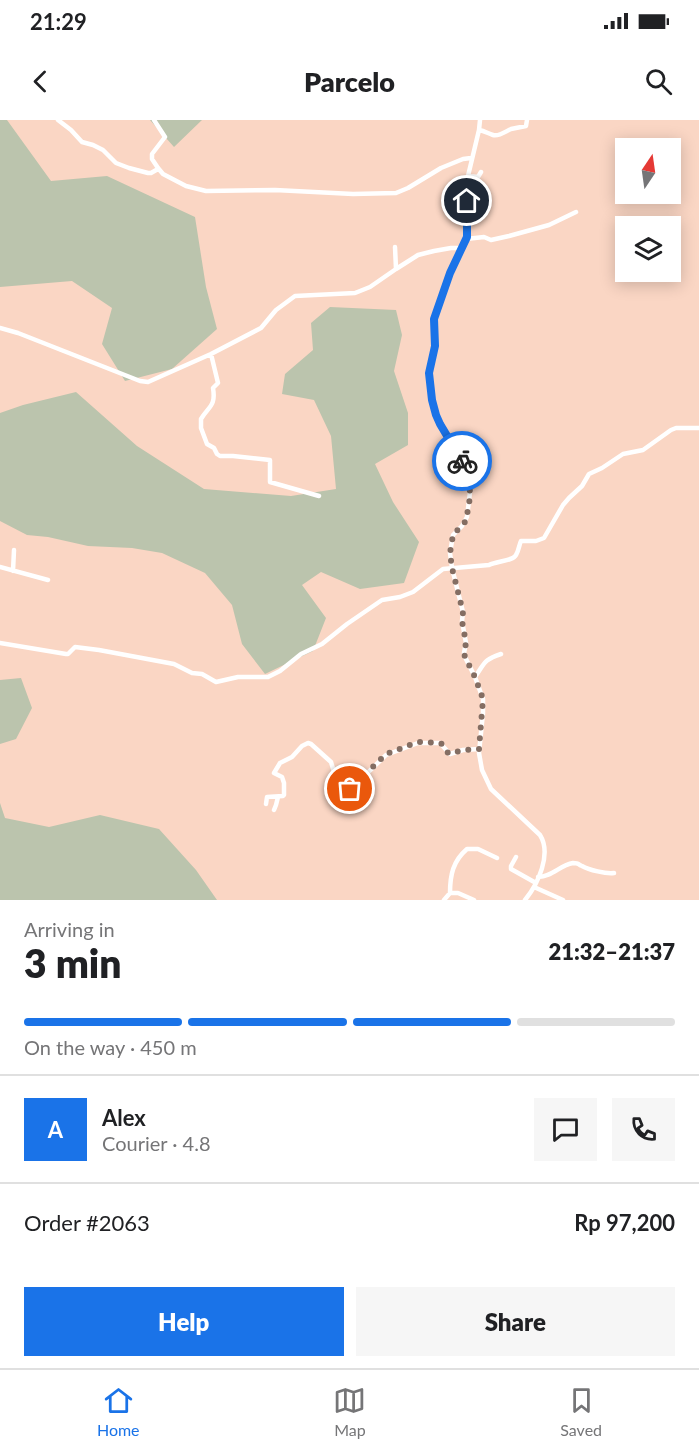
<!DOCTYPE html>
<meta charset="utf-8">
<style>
:root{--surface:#fff;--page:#f6f6f6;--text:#202124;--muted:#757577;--line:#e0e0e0;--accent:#1a73e8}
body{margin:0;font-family:Lato,sans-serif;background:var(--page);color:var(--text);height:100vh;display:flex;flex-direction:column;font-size:22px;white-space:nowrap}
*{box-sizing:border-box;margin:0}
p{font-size:20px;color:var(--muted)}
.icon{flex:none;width:33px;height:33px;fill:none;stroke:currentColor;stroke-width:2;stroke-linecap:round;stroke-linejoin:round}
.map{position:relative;height:780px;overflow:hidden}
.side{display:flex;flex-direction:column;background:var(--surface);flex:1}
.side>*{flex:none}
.needle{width:39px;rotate:13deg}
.controls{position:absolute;left:615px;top:18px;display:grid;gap:12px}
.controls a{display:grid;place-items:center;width:66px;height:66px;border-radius:0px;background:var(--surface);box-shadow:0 3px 15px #0003;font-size:30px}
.pin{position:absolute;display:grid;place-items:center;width:51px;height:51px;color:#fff;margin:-26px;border:3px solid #fff;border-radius:50%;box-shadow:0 2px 6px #0007}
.courier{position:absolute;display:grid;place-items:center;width:60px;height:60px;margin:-30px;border:4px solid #1a73e8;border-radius:50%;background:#fff;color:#222;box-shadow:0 2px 8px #0007}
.head em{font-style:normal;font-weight:800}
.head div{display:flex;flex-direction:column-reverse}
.head{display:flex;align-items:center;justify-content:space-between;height:102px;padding:0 24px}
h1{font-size:39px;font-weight:800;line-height:45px}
.bar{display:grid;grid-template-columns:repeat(4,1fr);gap:9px 6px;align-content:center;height:72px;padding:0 24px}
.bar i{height:8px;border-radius:4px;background:var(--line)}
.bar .on{background:var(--accent)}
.bar p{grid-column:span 4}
.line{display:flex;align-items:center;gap:15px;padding:0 24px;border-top:2px solid var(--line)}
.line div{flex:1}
.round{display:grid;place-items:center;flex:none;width:63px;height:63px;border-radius:0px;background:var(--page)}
.action{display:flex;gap:12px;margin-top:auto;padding:12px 24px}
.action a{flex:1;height:69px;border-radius:0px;background:var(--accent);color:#fff;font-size:24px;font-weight:800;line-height:69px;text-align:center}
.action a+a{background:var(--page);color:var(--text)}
.status{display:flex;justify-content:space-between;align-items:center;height:42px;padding:0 30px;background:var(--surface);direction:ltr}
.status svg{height:16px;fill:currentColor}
header{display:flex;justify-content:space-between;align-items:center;height:78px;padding:0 24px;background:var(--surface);font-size:27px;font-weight:800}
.tabs{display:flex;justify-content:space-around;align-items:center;height:84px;border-top:2px solid var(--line);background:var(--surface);font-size:16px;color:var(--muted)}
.tabs a{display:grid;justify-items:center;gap:3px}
.tabs .on{color:var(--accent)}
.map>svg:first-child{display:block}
</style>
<div class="status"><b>21:29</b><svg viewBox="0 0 49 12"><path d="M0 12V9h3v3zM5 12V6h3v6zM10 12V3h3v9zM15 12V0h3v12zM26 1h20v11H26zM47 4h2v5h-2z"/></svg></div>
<header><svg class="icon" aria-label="back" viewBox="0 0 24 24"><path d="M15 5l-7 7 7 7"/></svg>Parcelo<svg class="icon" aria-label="search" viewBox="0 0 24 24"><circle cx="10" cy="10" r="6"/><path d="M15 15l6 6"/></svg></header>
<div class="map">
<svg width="699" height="780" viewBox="0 0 699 780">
<rect width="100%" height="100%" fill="#fad6c4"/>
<path fill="#bbc4ad" d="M 0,0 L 7,0 L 51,61 L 107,56 L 195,97 L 206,167 L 217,209 L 172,249 L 125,261 L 102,224 L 112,188 L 72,161 L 0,167 Z
M 150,0 L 202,0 L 174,27 Z
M 330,187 L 396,190 L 402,215 L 394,251 L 408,293 L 408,325 L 375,344 L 393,382 L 419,422 L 404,463 L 360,469 L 321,452 L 302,465 L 326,498 L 313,531 L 265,554 L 242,524 L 232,485 L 205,453 L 162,433 L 132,428 L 88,426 L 48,417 L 27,415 L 0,401 L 0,293 L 23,285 L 76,272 L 137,326 L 204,369 L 291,376 L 336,369 L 331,316 L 314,280 L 282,274 L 285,254 L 313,230 L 311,203 Z
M 21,558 L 32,588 L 16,619 L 0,624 L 0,560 Z
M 0,683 L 5,698 L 49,707 L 100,695 L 159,709 L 196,750 L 217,780 L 0,780 Z"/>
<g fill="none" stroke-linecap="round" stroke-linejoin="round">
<path stroke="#fff" stroke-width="4.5" d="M 58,0 L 71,10 L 82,22 L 93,25 L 103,30 L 116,43 L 129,48 L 148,53 L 151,53 L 158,49
M 154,0 L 165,17 L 152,34 L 152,39 L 158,48 L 163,54 L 186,66 L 206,71 L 275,70 L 353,74 L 396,73 L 408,68 L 441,48 L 463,39 L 471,38
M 480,0 L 479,10 L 468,56 L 467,117 L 450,153 L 434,199 L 436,226 L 430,244 L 430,267 L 436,295 L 440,304 L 461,340 L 468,356 L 470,372 L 467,397 L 462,406 L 453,415 L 450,433 L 452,448 L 463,492 L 462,501 L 466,523 L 464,533 L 465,537 L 475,557 L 483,579 L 483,593 L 479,633 L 482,650 L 491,669 L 540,715 C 552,734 538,764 525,780
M 479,10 C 485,11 487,13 493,15 C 499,17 506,11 511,9 C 516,8 521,7 526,6 L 527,0
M 468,56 L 478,57 L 481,52
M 467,64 L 480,68
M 466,119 L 484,117 L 491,120 L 509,116 L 549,105 L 576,92
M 395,127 L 396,149
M 0,208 L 18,213 L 140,261 L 148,262 L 211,234 L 261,208 L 276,190 L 295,176 L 355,173 L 370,167 L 396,149 L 418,135 L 434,131 L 451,128 L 462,128
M 211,234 L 218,263 L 213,268 C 216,286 209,286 201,299 L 201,308 L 207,324 L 214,328 L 217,334 L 220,336 L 233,336 L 270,340 L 270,362 L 319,376
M 0,447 L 48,460
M 13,451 L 14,430
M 0,523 L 66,534 L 68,534 L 75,527 L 99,530 L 174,544 L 192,553 L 202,554 L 216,562 L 238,557 L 268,557 L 280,551 L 301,534 L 322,524 L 347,504 L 382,480 L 400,477 L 413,472 L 443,449 L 489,445 C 497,441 513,441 516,435 C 519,430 519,425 521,421 L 536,421 L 544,418 L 563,385 L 569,378 L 582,366 L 589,354 L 602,348 L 623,334 L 643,330 L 671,310 L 676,308 L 699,308
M 475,557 C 485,543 483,540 501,534
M 266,684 L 267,677 L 283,676 L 284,675 L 284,663 L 282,657 L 274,653 L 280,643 L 292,637 L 302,626 L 308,623 L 311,624 L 331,642 L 338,665 L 345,670 L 350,669 L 355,665 L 386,635 L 418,623 L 440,623 L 450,634 L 463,630 L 479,629
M 274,690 L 276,685 L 278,677
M 516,737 L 511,746 L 511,749 L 536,763
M 538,757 C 552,757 560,745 573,743 C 580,743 577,744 582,746 C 589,750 606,754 614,753
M 534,767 L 563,780
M 450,773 C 450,755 453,741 467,729 L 478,729 L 497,738
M 444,780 L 450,773 L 458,773 L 474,780"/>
</g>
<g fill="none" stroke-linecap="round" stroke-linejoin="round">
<path stroke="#846e63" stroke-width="6" stroke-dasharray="0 10.8" d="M 350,669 L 386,634 L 418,622 L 440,623 C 445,625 445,632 450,634 L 463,630 L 479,629 L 483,579 L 475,557 L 465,537 L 464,533 L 466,523 L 462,501 L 463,492 L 452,448 L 450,433 L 453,415 L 465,402 L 469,386 L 470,372 L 468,356 L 462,341"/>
<path stroke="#1a73e8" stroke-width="8" d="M 462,341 L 440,304 L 436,295 L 432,280 L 429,253 L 435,226 L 434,199 L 450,153 L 467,117 L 467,81"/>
</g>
</svg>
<div class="controls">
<a><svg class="needle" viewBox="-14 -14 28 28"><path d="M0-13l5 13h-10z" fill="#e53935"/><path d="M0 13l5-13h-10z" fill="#757577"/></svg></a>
<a><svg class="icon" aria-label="layers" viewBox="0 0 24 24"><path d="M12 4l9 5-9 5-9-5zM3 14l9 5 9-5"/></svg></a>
</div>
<div class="pin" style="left:350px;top:669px;background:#ea580c"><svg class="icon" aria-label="bag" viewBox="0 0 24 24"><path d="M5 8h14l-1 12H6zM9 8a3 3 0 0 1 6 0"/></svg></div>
<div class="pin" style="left:467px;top:81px;background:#1f2937"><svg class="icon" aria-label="home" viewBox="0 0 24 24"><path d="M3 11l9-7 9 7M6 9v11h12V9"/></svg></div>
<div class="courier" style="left:462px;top:341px"><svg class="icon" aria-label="bike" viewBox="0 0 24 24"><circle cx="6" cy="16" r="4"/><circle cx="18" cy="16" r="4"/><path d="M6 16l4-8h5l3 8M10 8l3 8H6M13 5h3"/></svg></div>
</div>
<section class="side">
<div class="head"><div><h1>3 min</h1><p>Arriving in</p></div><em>21:32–21:37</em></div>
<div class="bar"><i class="on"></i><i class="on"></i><i class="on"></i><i></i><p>On the way · 450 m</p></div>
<div class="line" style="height:108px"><b class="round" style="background:var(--accent);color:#fff">A</b><div><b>Alex</b><p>Courier · 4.8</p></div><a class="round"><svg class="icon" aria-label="chat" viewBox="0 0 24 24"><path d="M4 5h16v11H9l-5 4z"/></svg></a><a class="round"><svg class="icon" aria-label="phone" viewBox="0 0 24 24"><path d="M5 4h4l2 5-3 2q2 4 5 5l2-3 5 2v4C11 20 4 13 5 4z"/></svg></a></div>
<div class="line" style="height:78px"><div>Order #2063</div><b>Rp 97,200</b></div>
<div class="action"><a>Help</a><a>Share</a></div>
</section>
<nav class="tabs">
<a class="on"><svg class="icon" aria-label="home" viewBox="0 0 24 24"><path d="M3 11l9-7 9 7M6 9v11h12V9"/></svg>Home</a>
<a><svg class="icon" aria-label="map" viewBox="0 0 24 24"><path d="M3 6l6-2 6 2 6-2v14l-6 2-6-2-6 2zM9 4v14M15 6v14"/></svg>Map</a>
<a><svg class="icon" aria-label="saved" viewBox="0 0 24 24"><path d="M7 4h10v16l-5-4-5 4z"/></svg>Saved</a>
</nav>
